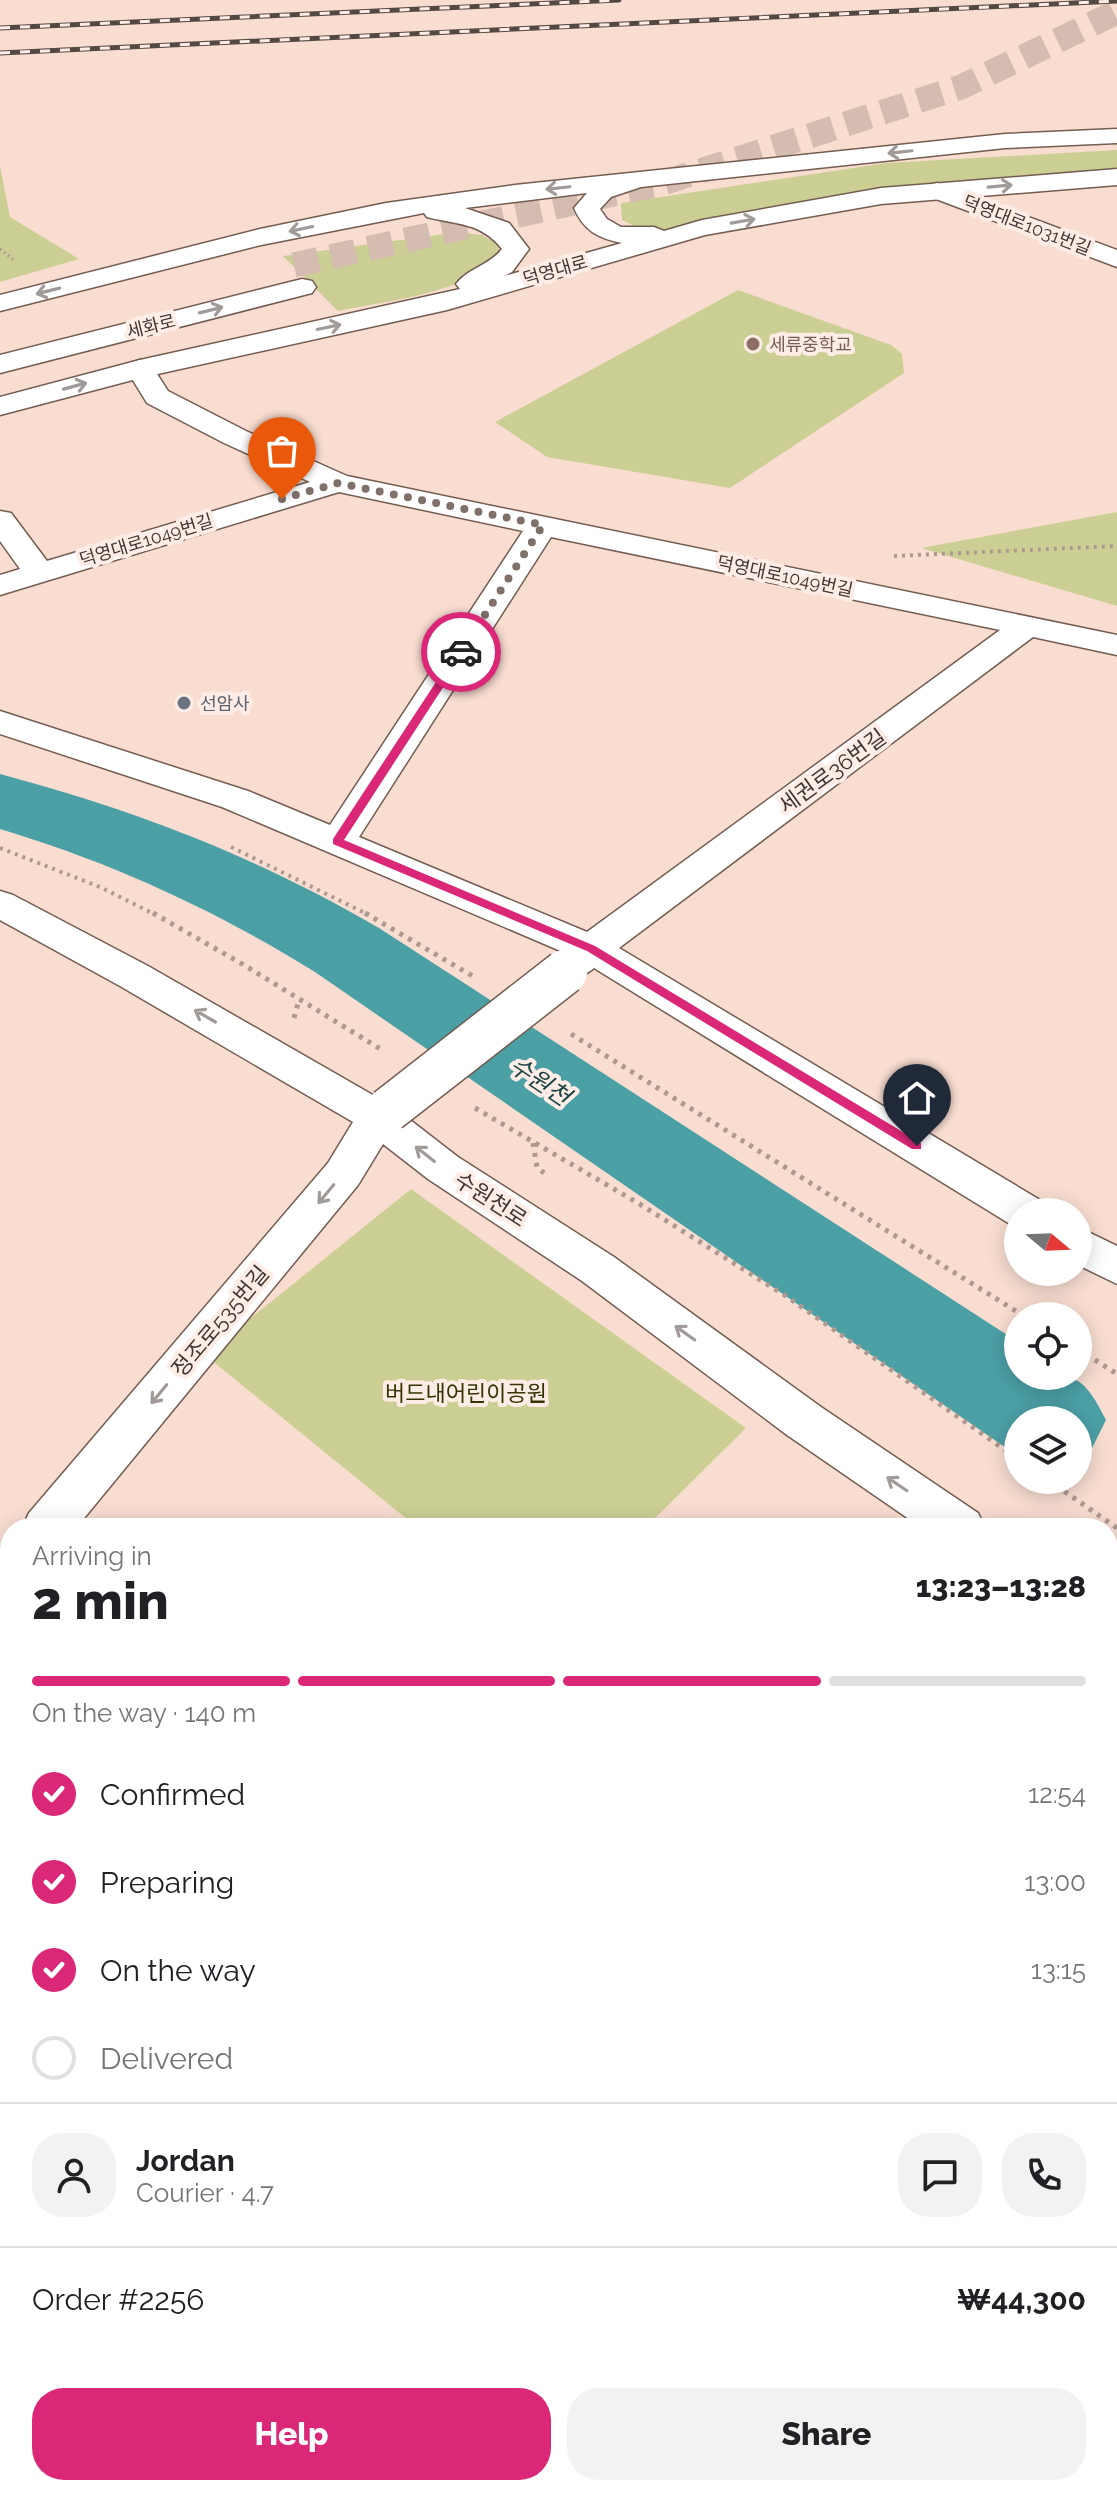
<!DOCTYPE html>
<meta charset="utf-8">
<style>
:root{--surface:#fff;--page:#f2f2f2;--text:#202124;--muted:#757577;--line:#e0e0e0;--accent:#db2777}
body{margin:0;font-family:Raleway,"Noto Sans KR",sans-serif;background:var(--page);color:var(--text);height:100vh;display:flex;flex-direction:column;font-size:30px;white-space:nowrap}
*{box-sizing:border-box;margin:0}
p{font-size:26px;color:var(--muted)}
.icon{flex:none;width:44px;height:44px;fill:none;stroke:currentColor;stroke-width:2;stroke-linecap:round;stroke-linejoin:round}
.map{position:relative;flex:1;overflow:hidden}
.sheet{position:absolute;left:0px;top:1518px;width:1118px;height:978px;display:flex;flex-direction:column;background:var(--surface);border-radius:32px 32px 0 0;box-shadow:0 4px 20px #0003}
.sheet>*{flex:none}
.needle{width:52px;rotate:109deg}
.buttons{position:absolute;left:1004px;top:1198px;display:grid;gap:16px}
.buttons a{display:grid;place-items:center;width:88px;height:88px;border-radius:50%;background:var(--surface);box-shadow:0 4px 20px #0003;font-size:40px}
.pin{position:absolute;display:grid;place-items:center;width:68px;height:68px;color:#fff;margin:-82px -34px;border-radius:50% 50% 50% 0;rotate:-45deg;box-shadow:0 0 8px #0007}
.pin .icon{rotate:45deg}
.courier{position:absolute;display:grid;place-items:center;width:80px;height:80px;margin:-40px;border:6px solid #db2777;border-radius:50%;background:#fff;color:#222;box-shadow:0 2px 10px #0007}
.headline em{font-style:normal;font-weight:800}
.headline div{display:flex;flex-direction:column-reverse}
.headline{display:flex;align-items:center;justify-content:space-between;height:136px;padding:0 32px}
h1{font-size:52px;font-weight:800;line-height:60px}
.bar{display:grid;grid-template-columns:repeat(4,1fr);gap:12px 8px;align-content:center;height:96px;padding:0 32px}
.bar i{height:10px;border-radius:6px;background:var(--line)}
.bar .current{background:var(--accent)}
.bar p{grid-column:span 4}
.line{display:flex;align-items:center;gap:20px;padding:0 32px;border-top:2px solid var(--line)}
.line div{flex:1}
.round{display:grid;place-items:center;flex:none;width:84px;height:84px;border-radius:32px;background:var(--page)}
ol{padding:0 32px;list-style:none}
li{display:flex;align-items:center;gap:24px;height:88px}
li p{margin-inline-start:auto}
li .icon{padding:8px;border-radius:50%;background:var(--accent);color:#fff;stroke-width:4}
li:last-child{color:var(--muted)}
li i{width:44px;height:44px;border:4px solid var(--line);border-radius:50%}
.button{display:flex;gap:16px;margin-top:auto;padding:16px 32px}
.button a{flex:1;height:92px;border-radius:32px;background:var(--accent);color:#fff;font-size:32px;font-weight:800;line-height:92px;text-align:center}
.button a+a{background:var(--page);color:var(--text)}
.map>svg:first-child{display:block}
</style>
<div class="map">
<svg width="1117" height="2495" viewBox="0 0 1117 2495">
<rect width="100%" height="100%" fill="#f9ddd1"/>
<path fill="#cccf93" d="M 1117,150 L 1117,169 L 855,194 L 660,231 L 639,228 L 622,220 L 621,203 L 886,163 Z
M 0,166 L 10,217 L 79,259 L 0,282 Z
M 459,232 L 481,235 L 496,242 L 499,250 C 482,292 380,302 338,311 L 283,256 Z
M 738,290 L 891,345 L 902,354 L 904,373 L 730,488 L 547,457 L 495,422 Z
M 1117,512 L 1117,606 L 921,548 Z
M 411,1189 L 746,1428 L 645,1528 L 418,1528 L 205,1355 Z"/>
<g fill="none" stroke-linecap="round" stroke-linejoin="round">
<path fill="#4ba0a6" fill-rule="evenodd" d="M 0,774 C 138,811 255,856 379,928 L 1018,1342 L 1018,1376 C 1072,1376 1080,1368 1106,1420 L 1090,1452 L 1078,1456 L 1078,1420 L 1018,1420 L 1018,1454 L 1012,1452 L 315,972 C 215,910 113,863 0,829 Z"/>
<path stroke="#d4bcb1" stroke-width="25" stroke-dasharray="25 13" stroke-linecap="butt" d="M 294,265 L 663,183 L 961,87 L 1117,12"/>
<defs>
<path id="minor" d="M 937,183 L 1117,250 L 1117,267 L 928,196 L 924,191 L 928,186 Z
M 140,360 L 150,363 L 168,391 L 246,431 L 347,476 L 1117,635 L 1117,655 L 1033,637 L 619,948 L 1040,1200 L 1047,1212 L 1018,1212 L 1018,1226 L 1010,1224 L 594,968 C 582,978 573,978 559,975 L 553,965 L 563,952 L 222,807 L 0,734 L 0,711 L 248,791 L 330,825 L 523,531 L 339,492 L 0,595 L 0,575 L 20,569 L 0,541 L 0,511 L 11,513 L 47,561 L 310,482 L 224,443 L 147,403 L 126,369 L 130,363 ZM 551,537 L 1000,630 L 587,932 L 359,837 Z
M 0,891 L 13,895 L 148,966 L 378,1098 L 388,1095 L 403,1099 L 409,1110 L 405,1116 L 458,1157 L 614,1257 L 821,1407 L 978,1513 L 985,1528 L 922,1528 L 787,1435 L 582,1281 L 428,1179 L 383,1144 L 358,1185 L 76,1528 L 22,1528 L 29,1513 L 328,1163 L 353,1122 L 120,986 L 0,920 Z
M 1078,1227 L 1117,1246 L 1117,1284 L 1078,1265 Z
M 10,1549 L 10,1601 L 0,1605 L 0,1553 Z
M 1108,1607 L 1117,1611 L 1117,1660 L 1108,1656 Z
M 0,1642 L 10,1645 L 10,1698 L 0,1695 Z
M 1117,2017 L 1117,2084 L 1108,2088 L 1108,2021 Z
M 769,2486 L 881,2486 L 885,2495 L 765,2495 Z"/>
<path id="major" d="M 1117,129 L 1117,143 L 1005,148 L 641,187 L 611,197 L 600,209 L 607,219 L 621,227 L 654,227 L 664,231 L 702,220 L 881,188 L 1117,169 L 1117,185 L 881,204 L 705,235 L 447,310 L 144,377 L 0,415 L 0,397 L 140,360 L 460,289 L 456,284 C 468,268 490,265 502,249 C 481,222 457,225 427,217 L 424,213 L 261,245 L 0,311 L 0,295 L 260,229 L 386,203 L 515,185 L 1005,134 ZM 587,193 L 574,208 C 584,231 598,238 622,243 L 504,276 L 512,272 L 529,249 L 509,223 L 465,208 Z
M 302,279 L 312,281 L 316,287 L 312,293 L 0,373 L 0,355 Z"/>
</defs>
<use href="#minor" stroke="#735c51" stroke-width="3"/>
<use href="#major" stroke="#735c51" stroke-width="3"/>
<path stroke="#ae9990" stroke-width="3" stroke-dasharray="2 3" stroke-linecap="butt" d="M 0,249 L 15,261"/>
<path stroke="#ae9990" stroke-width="4" stroke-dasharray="3 5" stroke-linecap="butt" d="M 894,556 L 1117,546
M 231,847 L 369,915
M 0,848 L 100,887 L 156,915"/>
<path stroke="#ae9990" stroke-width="5" stroke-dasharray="4 6" stroke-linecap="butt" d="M 153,913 L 244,965 L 382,1050
M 365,913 L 476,978
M 294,1018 L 299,1000
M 571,1034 L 1024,1316
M 475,1108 L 638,1203 L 786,1296 L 1018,1459
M 533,1143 L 537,1167 L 544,1173
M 1078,1349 L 1117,1374
M 1048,1480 L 1117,1528"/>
<use href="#minor" fill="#fff" fill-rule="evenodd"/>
<use href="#major" fill="#fff" fill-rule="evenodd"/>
<defs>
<path id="rail" d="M 0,28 L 619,0
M 0,53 L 1117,1"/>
</defs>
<use href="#rail" stroke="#544842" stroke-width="5"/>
<use href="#rail" stroke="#feede6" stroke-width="3" stroke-dasharray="10" stroke-linecap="butt"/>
<defs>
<path id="minor-bridge" d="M 388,1110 L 565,972"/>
</defs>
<use href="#minor-bridge" stroke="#735c51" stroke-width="47" stroke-linecap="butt"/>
<use href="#minor-bridge" stroke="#fff" stroke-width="44"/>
</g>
<defs><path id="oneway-shaft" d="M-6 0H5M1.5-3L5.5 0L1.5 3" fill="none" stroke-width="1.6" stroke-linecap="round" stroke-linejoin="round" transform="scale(2)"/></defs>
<g stroke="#a09a98">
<use href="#oneway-shaft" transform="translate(900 152) rotate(174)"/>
<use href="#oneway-shaft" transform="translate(1000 186) rotate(-5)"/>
<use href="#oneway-shaft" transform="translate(558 188) rotate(174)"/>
<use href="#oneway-shaft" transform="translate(743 221) rotate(-10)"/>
<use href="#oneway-shaft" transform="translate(301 229) rotate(168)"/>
<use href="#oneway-shaft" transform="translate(48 291) rotate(166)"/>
<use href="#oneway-shaft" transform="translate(211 310) rotate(-14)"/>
<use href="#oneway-shaft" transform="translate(329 327) rotate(-12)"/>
<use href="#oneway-shaft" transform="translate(75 386) rotate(-15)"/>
<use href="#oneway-shaft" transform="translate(205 1016) rotate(-150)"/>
<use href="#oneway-shaft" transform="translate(425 1154) rotate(-142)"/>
<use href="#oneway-shaft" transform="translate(326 1194) rotate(130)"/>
<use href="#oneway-shaft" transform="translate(685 1333) rotate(-144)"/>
<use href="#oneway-shaft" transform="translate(159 1394) rotate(130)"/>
<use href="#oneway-shaft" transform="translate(897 1484) rotate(-146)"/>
</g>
<path fill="#db2777" d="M 457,650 L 466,652 L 344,840 L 595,946 L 921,1143 L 921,1149 L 912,1149 L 587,951 L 333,844 L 333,839 Z"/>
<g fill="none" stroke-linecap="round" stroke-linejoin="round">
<path stroke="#817069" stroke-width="8" stroke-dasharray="0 14.4" d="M 282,499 L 338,483 L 543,525 L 461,652"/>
</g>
<circle fill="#8d6e63" stroke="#feede6" stroke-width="3" cx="753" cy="344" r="8"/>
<circle fill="#6b7280" stroke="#feede6" stroke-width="3" cx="184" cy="703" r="8"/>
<g text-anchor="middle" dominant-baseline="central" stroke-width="8" stroke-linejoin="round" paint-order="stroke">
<g font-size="18" fill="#403631" stroke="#feede6">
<text transform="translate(1027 225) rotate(21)">덕영대로1031번길</text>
<text transform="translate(555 270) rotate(-16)">덕영대로</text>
<text transform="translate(151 326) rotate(-14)">세화로</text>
<text transform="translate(146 540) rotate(-17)">덕영대로1049번길</text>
<text transform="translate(785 576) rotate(12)">덕영대로1049번길</text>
</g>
<g font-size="18" fill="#785e54" stroke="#feede6" text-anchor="start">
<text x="769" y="344">세류중학교</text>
</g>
<g font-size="18" fill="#5b616d" stroke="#feede6" text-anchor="start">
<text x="200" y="703">선암사</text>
</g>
<g font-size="22" fill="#403631" stroke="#feede6">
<text transform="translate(832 771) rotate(-36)">세권로36번길</text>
<text transform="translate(491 1199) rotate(33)">수원천로</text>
<text transform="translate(220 1321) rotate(-50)">정조로535번길</text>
</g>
<g font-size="22" fill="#343502" stroke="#feede6">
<text x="466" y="1393">버드내어린이공원</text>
</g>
<g font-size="24" font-style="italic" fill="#1c4447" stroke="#feede6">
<text transform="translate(540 1081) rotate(34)">수원천</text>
</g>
</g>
</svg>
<div class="buttons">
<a><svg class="needle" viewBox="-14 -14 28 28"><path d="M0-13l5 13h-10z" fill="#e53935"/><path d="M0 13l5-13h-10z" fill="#757577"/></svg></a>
<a><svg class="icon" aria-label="locate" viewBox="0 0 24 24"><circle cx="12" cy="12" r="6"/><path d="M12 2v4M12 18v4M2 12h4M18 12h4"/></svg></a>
<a><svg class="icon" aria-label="layers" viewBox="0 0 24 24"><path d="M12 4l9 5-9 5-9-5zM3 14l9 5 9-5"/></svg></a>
</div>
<div class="pin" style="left:282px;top:499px;background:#ea580c"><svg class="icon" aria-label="bag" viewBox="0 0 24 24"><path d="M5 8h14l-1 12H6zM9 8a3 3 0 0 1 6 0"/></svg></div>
<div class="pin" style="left:917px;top:1146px;background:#1f2937"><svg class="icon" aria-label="home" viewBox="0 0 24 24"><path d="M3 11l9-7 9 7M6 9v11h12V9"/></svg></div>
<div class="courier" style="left:461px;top:652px"><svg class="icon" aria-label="car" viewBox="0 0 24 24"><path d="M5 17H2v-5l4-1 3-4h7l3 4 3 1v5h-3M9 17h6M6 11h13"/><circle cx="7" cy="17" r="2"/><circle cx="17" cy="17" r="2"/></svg></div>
<section class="sheet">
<div class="headline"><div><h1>2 min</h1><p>Arriving in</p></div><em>13:23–13:28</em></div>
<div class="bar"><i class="current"></i><i class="current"></i><i class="current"></i><i></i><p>On the way · 140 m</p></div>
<ol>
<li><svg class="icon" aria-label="check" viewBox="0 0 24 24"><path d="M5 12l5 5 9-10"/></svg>Confirmed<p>12:54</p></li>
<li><svg class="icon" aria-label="check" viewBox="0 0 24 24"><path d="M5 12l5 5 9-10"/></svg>Preparing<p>13:00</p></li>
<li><svg class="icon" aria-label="check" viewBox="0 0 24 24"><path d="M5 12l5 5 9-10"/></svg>On the way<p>13:15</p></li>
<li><i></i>Delivered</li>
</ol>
<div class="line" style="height:144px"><a class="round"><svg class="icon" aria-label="person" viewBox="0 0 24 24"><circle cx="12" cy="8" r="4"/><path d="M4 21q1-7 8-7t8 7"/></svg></a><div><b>Jordan</b><p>Courier · 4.7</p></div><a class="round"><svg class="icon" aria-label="chat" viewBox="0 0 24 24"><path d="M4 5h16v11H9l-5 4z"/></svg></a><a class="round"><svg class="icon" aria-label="phone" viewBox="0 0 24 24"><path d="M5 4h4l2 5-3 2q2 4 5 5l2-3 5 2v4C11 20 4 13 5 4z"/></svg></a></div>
<div class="line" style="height:104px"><div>Order #2256</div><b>₩44,300</b></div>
<div class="button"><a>Help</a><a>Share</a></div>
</section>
</div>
